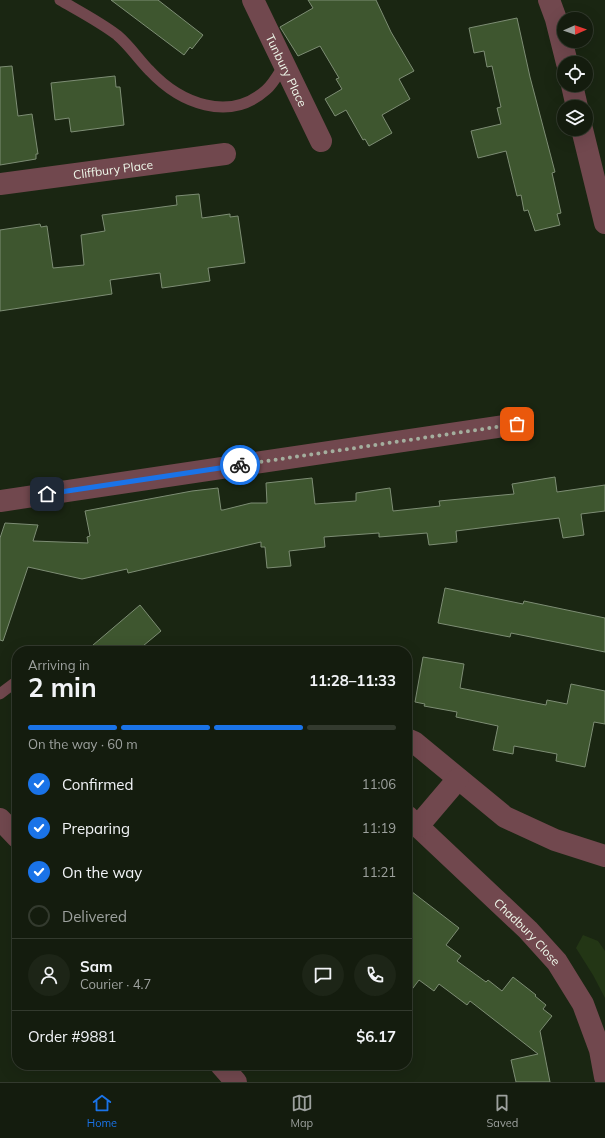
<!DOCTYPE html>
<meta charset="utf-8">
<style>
:root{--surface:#141c0e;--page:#1d2517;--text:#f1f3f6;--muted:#9da19e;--line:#333a2e;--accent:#1a73e8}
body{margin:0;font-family:Mulish,sans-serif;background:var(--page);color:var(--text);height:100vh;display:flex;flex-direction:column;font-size:15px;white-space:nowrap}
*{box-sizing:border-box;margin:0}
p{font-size:13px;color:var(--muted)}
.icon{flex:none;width:22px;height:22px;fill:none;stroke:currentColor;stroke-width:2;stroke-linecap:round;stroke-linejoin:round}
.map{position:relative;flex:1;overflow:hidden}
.side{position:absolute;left:12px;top:646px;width:400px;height:424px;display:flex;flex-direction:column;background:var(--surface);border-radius:16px;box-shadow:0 4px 16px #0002,0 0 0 1px var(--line)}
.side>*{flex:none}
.needle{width:26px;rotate:88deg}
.tools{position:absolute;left:557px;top:12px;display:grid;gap:8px}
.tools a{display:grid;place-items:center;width:36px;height:36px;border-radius:50%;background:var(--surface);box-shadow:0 4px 16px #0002,0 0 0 1px var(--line);font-size:20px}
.pin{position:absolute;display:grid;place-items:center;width:34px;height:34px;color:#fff;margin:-17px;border-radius:8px;box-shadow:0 2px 6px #0006}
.courier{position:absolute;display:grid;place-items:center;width:40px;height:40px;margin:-20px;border:3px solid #1a73e8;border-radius:50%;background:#fff;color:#222;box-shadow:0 1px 5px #0007}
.headline em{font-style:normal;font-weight:700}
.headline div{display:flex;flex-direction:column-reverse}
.headline{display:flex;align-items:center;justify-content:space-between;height:68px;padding:0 16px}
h1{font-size:26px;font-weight:700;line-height:30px}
.bar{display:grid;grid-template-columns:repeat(4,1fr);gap:6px 4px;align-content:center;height:48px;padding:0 16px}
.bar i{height:5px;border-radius:3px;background:var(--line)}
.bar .on{background:var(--accent)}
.bar p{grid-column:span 4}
.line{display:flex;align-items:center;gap:10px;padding:0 16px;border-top:1px solid var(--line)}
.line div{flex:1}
.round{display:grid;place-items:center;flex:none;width:42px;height:42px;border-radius:21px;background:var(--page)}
ol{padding:0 16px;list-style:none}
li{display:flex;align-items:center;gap:12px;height:44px}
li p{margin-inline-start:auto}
li .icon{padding:4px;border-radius:50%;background:var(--accent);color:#fff;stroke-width:4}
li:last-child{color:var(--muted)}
li i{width:22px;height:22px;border:2px solid var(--line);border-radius:50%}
.menu{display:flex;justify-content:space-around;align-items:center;height:56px;border-top:1px solid var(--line);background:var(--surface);font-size:11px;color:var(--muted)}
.menu a{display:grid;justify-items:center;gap:2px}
.menu .on{color:var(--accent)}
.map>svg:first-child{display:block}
</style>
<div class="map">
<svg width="605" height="1082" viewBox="0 0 605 1082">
<rect width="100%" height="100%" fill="#1a2612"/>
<path fill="#233615" d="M 583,935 L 598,941 L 605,951 L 605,998 L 593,975 L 576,948 Z"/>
<path fill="#3e562f" stroke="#7d8d74" d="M 111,0 L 158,0 L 203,35 L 192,49 L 190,47 L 184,55 Z
M 308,0 L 376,0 L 391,32 L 414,71 L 399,79 L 410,99 L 382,115 L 392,133 L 369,146 L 365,139 L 363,140 L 346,110 L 335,116 L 325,99 L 342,89 L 336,79 L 339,78 L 320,46 L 298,56 L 280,27 L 313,8 Z
M 517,18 L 530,77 L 555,172 L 552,173 L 561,213 L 557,214 L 560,225 L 535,231 L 528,210 L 524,211 L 521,195 L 517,196 L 506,151 L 478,158 L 471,131 L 501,124 L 497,108 L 501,107 L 492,66 L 487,67 L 484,51 L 474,53 L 469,28 Z
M 12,66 L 18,116 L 32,114 L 38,154 L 36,154 L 36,159 L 0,165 L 0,67 Z
M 115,76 L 116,87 L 120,87 L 124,125 L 71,132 L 69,118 L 55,120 L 51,83 Z
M 199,194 L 202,218 L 230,214 L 230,217 L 238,216 L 245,263 L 208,268 L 210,281 L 162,288 L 160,273 L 110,280 L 112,294 L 0,311 L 0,230 L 40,224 L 41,227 L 47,226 L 53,268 L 84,265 L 81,235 L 105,231 L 102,215 L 177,205 L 176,196 Z
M 555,477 L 557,492 L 605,485 L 605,511 L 581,514 L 584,535 L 563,538 L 559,518 L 456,531 L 457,542 L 429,545 L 427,533 L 379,537 L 379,533 L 324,537 L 325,547 L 289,551 L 291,566 L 267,568 L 265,547 L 261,547 L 261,542 L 128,573 L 127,569 L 82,579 L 28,567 L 3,641 L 0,640 L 0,538 L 5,523 L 38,525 L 33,541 L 88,543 L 87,537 L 90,536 L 85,511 L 192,491 L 218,488 L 221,510 L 223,510 L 251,503 L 267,503 L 266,483 L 312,478 L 315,504 L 356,501 L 356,493 L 390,488 L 393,511 L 440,506 L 439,501 L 514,494 L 512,484 Z
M 445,588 L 523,604 L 524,601 L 605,618 L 605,652 L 511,633 L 510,637 L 438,623 Z
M 140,605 L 161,631 L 137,651 L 86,651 Z
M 423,657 L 464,664 L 460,688 L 546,705 L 547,700 L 567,704 L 571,684 L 605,691 L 605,724 L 594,722 L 585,767 L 556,761 L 557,754 L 514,746 L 513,754 L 493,750 L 498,726 L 456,717 L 457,712 L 424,706 L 425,704 L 415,702 Z
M 407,888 L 459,928 L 446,945 L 461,956 L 457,961 L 486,982 L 488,980 L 502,991 L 513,977 L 536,995 L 535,996 L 546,1005 L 543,1009 L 552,1016 L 540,1031 L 550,1082 L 516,1082 L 511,1060 L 538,1054 L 470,1001 L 467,1005 L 439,984 L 434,991 L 419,980 L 407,996 Z"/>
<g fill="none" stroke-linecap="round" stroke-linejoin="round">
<path stroke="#71484e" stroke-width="11" d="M 60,0 C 79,11 100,22 117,35 C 130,46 139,60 150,71 C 180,103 229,123 266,90 C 273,84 279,73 284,65
M 0,694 L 17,681"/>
<g stroke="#71484e" stroke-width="22">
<path id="s1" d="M 253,0 L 321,141"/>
<path d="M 549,0 L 556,19 L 567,63"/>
<path d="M 572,85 L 577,107"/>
<path d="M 582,129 L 605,223"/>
<path id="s2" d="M 0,184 L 225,154"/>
<path d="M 0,501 L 517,424"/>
<path d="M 407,739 L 414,742 L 505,817 L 555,840 L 605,856"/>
<path id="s3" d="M 407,816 L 528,930 L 557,962 L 583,1004 L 600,1050 L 605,1077"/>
<path d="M 0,819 L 17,837"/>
<path d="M 418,826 L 458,779"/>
<path d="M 221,1065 L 236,1082"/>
</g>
</g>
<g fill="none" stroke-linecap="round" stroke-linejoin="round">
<path stroke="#a4ae9e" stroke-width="4" stroke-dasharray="0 7.2" d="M 240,465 L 517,424"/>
<path stroke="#1a73e8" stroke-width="5" d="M 47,494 L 240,465"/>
</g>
<g text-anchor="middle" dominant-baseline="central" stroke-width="4" stroke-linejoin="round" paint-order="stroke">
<g font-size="12" fill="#eef7e9" stroke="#080d05">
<text stroke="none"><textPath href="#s1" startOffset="78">Tunbury Place</textPath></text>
<text stroke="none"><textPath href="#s2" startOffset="114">Cliffbury Place</textPath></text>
<text stroke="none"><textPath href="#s3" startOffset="167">Chadbury Close</textPath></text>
</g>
</g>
</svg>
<div class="tools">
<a><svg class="needle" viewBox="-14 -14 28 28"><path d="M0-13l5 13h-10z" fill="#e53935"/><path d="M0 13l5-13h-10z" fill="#9da19e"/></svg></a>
<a><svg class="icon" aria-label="locate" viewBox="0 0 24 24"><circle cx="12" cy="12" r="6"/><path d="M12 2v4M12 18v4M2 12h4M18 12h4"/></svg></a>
<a><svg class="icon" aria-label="layers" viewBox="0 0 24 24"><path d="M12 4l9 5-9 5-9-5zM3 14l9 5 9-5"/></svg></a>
</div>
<div class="pin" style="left:517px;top:424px;background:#ea580c"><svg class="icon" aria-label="bag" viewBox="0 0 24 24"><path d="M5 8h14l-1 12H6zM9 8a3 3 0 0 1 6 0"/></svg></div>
<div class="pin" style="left:47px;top:494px;background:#1f2937"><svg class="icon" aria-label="home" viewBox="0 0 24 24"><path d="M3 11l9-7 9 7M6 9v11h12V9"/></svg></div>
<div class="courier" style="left:240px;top:465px"><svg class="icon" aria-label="bike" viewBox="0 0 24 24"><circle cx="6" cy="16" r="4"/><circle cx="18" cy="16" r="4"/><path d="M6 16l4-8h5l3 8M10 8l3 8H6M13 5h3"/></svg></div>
<section class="side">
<div class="headline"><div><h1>2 min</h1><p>Arriving in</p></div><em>11:28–11:33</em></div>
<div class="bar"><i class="on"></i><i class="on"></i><i class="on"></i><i></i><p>On the way · 60 m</p></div>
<ol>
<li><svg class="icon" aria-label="check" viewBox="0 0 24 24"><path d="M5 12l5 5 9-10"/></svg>Confirmed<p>11:06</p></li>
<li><svg class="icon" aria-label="check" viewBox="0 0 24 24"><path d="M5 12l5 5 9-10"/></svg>Preparing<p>11:19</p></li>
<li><svg class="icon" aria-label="check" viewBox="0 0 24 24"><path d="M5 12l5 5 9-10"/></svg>On the way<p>11:21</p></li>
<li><i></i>Delivered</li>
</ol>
<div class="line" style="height:72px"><a class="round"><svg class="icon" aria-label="person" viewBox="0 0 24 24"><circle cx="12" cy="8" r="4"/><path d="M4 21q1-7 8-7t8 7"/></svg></a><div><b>Sam</b><p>Courier · 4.7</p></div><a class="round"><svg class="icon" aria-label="chat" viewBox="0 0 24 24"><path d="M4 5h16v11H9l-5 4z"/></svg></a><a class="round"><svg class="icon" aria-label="phone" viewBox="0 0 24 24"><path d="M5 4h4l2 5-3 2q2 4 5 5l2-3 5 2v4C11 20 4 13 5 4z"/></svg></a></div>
<div class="line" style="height:52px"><div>Order #9881</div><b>$6.17</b></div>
</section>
</div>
<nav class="menu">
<a class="on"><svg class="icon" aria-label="home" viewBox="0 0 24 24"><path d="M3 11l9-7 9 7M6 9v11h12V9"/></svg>Home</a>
<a><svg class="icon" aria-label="map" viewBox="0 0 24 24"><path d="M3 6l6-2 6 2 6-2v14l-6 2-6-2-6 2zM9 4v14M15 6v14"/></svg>Map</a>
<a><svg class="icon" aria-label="saved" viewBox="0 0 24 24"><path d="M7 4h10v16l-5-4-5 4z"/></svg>Saved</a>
</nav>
